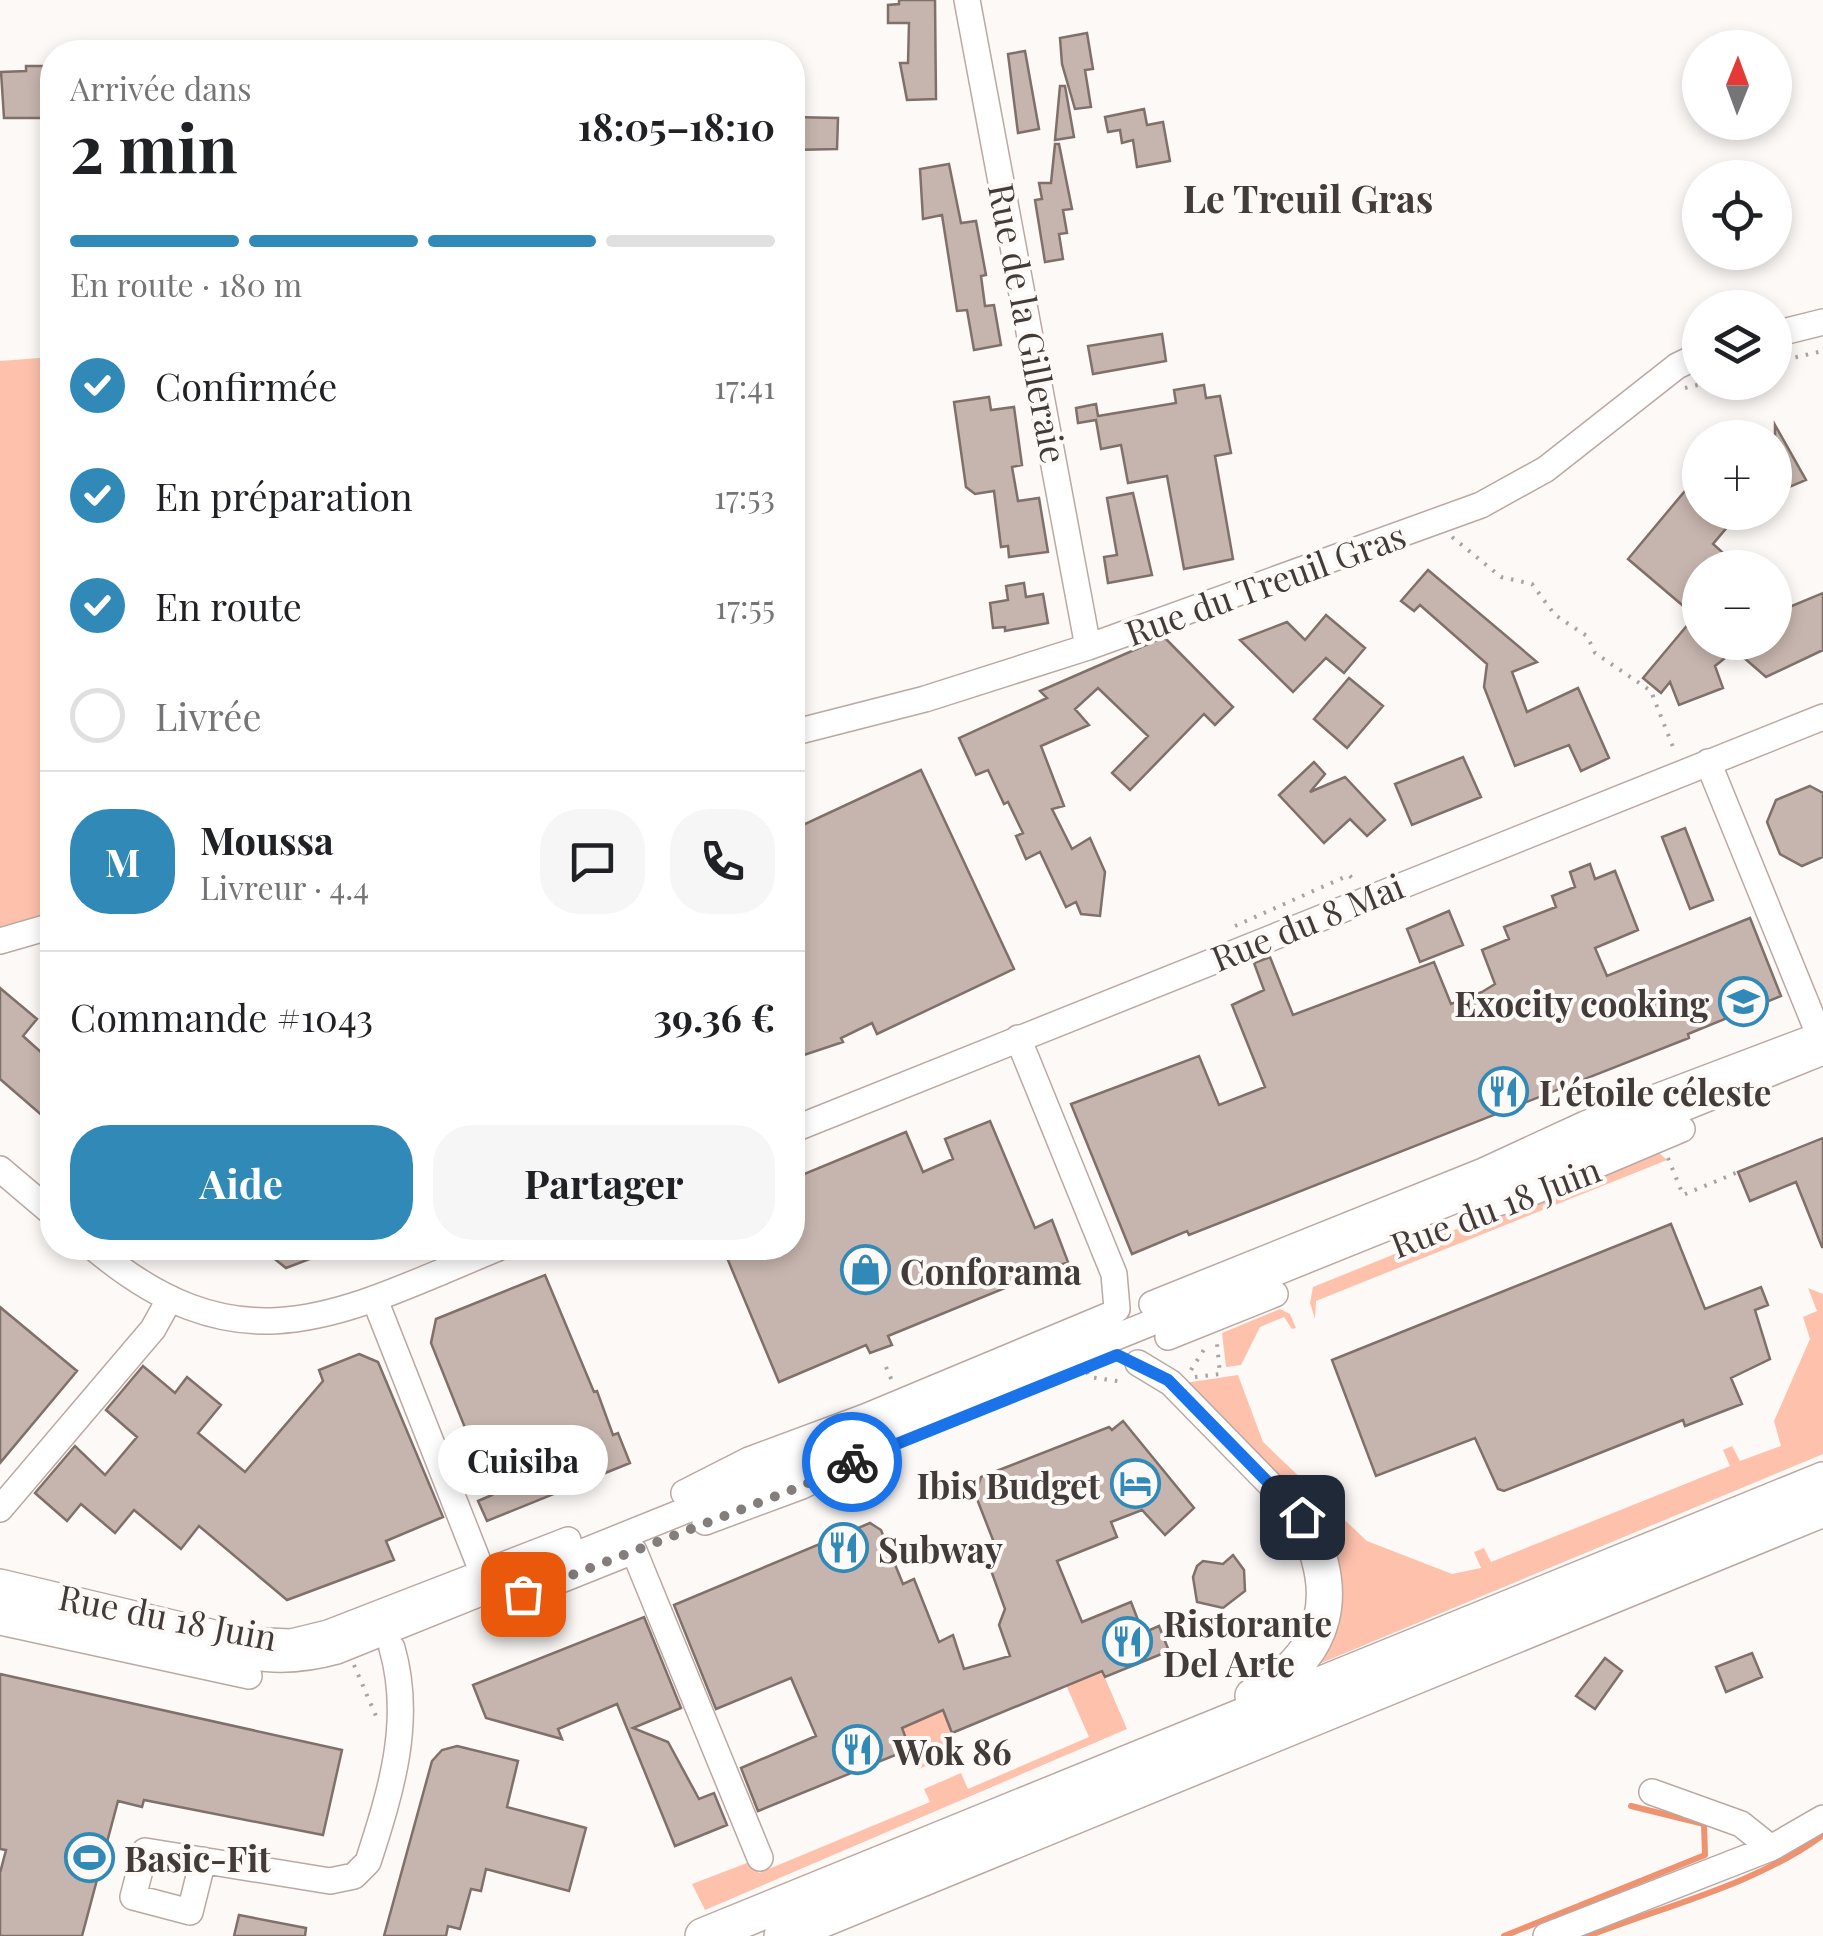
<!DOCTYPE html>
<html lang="fr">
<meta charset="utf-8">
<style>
:root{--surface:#fff;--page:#f6f6f6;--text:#202124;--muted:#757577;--line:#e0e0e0;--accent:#3089b7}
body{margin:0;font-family:"Playfair Display",serif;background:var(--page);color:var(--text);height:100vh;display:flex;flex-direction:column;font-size:38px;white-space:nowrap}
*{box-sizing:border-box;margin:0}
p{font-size:32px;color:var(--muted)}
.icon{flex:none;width:55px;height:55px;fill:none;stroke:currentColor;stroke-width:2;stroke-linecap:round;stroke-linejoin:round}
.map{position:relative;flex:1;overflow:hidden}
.drawer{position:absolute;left:40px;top:40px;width:765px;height:1220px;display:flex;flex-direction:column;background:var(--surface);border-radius:40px;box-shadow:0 5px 15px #0003}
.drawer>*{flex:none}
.needle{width:65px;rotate:1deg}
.fabs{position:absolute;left:1682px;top:30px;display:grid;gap:20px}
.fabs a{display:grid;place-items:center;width:110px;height:110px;border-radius:50%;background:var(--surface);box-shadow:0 5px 15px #0003;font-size:50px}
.pin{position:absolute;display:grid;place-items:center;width:85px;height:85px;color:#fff;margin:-42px;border-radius:20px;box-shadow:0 5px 15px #0006}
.courier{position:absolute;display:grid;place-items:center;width:100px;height:100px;margin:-50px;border:8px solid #1a73e8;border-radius:50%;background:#fff;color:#222;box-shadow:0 2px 12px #0007}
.bubble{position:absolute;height:70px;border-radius:35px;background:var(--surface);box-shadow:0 5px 15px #0003;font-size:32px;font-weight:700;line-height:70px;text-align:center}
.headline em{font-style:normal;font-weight:700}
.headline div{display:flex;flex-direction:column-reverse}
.headline{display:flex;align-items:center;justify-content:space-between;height:170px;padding:0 30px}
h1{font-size:65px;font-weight:700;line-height:75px}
.bar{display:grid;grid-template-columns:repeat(4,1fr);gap:15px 10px;align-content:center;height:120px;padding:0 30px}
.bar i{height:12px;border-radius:8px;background:var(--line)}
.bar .active{background:var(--accent)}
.bar p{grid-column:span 4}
.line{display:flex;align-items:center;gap:25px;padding:0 30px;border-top:2px solid var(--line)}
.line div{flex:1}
.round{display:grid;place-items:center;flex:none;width:105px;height:105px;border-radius:40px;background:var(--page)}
ol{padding:0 30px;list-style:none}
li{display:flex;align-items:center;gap:30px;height:110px}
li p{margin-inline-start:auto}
li .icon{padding:10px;border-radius:50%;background:var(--accent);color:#fff;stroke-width:4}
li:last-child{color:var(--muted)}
li i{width:55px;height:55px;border:5px solid var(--line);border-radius:50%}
.button{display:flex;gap:20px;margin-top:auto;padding:20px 30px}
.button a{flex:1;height:115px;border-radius:40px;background:var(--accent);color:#fff;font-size:40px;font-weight:700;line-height:115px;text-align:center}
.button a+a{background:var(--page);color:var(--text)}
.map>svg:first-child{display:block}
</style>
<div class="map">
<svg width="1823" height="1936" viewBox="0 0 1823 1936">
<rect width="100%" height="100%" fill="#fcf9f7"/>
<path fill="#fec2ac" d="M 52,357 L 52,917 L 0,928 L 0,361 Z
M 1655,1149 L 1667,1160 L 1316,1301 L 1315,1319 L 1310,1303 L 1313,1287 Z
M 1808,1288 L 1823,1294 L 1823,1454 L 1302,1671 L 1321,1644 L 1313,1507 L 1319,1496 L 1367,1541 L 1452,1574 L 1481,1568 L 1474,1552 L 1484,1548 L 1491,1562 L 1730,1466 L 1723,1450 L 1732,1446 L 1740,1461 L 1781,1446 L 1774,1421 L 1810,1339 L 1803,1317 L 1817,1311 Z
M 1280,1309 L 1290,1314 L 1296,1328 L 1292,1329 L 1284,1317 L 1260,1327 L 1241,1365 L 1226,1367 L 1222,1333 Z
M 1238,1375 L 1263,1442 L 1305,1482 L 1286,1485 L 1185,1383 Z
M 1102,1671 L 1127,1729 L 705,1910 L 692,1884 L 752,1861 L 759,1873 L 930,1802 L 924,1789 L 961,1773 L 968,1789 L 1089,1737 L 1066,1685 Z
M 943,1710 L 960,1751 L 919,1769 L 902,1728 Z"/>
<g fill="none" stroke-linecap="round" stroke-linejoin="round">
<path stroke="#ef9270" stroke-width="6" d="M 1504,1936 L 1705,1855 L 1704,1824 L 1631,1806
M 1588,1936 C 1665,1906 1757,1884 1823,1835"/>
</g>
<path fill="#c6b5ae" stroke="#80706a" stroke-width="2.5" d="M 899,0 L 935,0 L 936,99 L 907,100 L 900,63 L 908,63 L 909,23 L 888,23 L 888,5 L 899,4 Z
M 1087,33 L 1093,69 L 1085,70 L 1091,107 L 1075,109 L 1062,64 L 1060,38 Z
M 1025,51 L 1039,129 L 1018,133 L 1008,54 Z
M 26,66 L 47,66 L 47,118 L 4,118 L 1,72 L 26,71 Z
M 1060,86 L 1065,86 L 1074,137 L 1055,140 Z
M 1144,109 L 1147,125 L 1163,122 L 1170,161 L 1137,167 L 1133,140 L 1122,143 L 1120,130 L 1108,132 L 1105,117 Z
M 792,117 L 838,118 L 837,149 L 792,150 Z
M 1055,144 L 1059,144 L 1072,209 L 1063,210 L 1067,233 L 1059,234 L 1063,259 L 1045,262 L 1035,200 L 1042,199 L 1039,183 L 1051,183 Z
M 949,164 L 961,223 L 976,221 L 986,275 L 981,276 L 985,306 L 994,305 L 1001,345 L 974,350 L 967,310 L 957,311 L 942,215 L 923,219 L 920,169 Z
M 1162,334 L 1166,361 L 1093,374 L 1088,346 Z
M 1204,385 L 1206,398 L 1220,396 L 1231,453 L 1215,456 L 1233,559 L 1184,569 L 1167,476 L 1128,483 L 1121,445 L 1101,449 L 1096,420 L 1078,423 L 1076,408 L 1096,404 L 1098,416 L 1176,403 L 1174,390 Z
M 989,397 L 991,410 L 1014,407 L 1022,465 L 1012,467 L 1018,501 L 1039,498 L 1048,552 L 1009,557 L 1008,546 L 1001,547 L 994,491 L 975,494 L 966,487 L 954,402 Z
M 1775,425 L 1806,480 L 1775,493 Z
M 1700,473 L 1700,512 L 1740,512 L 1713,544 L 1740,568 L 1700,568 L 1700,642 L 1775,642 L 1775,597 L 1787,608 L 1823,593 L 1823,650 L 1766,677 L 1735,650 L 1715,666 L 1723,688 L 1679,705 L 1670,682 L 1661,693 L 1643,678 L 1695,616 L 1628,559 Z
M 1133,493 L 1152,575 L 1108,583 L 1104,557 L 1117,555 L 1107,498 Z
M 1428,570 L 1537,662 L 1512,672 L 1527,712 L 1578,688 L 1609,758 L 1581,771 L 1569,745 L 1515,766 L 1484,687 L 1487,664 L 1420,605 L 1414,611 L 1401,601 Z
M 1024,583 L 1026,597 L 1043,594 L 1048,623 L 1005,631 L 1005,627 L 993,628 L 990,603 L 1008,600 L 1006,586 Z
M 1326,615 L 1365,648 L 1344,673 L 1326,658 L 1293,692 L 1240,640 L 1287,622 L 1305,640 Z
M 1164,637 L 1233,707 L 1215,725 L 1204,714 L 1130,790 L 1112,773 L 1148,736 L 1098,688 L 1075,709 L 1089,725 L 1041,746 L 1064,806 L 1052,809 L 1072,849 L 1090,838 L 1105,872 L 1100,916 L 1081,914 L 1076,902 L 1066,907 L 1040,852 L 1026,859 L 1016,836 L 1023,833 L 1008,802 L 1004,804 L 988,770 L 976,775 L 959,738 L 1047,698 L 1040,691 Z
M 1349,678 L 1383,706 L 1347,748 L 1314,719 Z
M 1463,757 L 1481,797 L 1412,825 L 1395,784 Z
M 1314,762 L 1325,774 L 1310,792 L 1345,777 L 1385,820 L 1367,836 L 1350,819 L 1324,843 L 1279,795 Z
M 921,770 L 1014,969 L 877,1034 L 872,1023 L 841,1038 L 843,1042 L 792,1059 L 792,830 Z
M 1810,786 L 1823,793 L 1823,857 L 1802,866 L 1780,854 L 1767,822 L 1776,800 Z
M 1685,828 L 1713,900 L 1690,909 L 1662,837 Z
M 1590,864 L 1595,879 L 1615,871 L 1638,930 L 1595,948 L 1607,976 L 1750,918 L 1781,996 L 1688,1034 L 1689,1038 L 1189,1235 L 1187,1231 L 1132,1254 L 1071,1104 L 1199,1056 L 1219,1105 L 1265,1087 L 1232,1005 L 1264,990 L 1254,963 L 1270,957 L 1293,1015 L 1434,962 L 1451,1004 L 1482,992 L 1495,984 L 1482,950 L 1509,939 L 1504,927 L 1556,907 L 1552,896 L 1575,887 L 1570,872 Z
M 1449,911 L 1463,945 L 1420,962 L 1407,929 Z
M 0,988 L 37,1019 L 23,1036 L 52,1062 L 52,1124 L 0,1079 Z
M 990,1121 L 1035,1228 L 1052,1220 L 1068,1262 L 888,1336 L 892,1345 L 870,1353 L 866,1345 L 779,1382 L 725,1253 L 738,1248 L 792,1248 L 792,1179 L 906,1132 L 923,1172 L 953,1159 L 945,1139 Z
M 1823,1138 L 1823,1247 L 1822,1247 L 1796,1182 L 1750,1201 L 1738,1172 Z
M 1671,1224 L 1705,1309 L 1761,1287 L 1768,1305 L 1755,1310 L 1770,1359 L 1731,1378 L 1742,1404 L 1685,1426 L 1683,1420 L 1504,1491 L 1498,1489 L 1475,1438 L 1376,1476 L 1332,1360 Z
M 261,1248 L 336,1248 L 336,1249 L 286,1268 Z
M 545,1275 L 594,1392 L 597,1391 L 613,1435 L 618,1433 L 630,1463 L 487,1521 L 478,1501 L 492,1495 L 431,1343 L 436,1319 Z
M 0,1307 L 77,1371 L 0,1463 Z
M 359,1354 L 378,1362 L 443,1517 L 386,1541 L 394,1560 L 287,1600 L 199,1526 L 181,1549 L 134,1510 L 115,1533 L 81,1504 L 67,1521 L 35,1493 L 75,1446 L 105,1475 L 137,1437 L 106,1410 L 143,1366 L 175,1393 L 187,1377 L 221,1405 L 198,1433 L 245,1472 L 323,1381 L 319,1370 Z
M 1123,1421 L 1194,1508 L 1165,1535 L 1142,1510 L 1111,1522 L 1117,1537 L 1057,1561 L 1082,1622 L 1131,1602 L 1143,1633 L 1159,1626 L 1169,1651 L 1105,1677 L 1102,1671 L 952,1733 L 943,1710 L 902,1728 L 910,1749 L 758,1811 L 741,1768 L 816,1736 L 791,1678 L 716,1709 L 674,1605 L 870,1523 L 881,1530 L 903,1584 L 914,1579 L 939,1642 L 953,1635 L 964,1669 L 1010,1656 L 999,1625 L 1005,1609 L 988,1562 L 995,1545 L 975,1494 L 981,1477 L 1109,1427 L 1112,1430 Z
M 1233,1555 L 1244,1570 L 1245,1591 L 1223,1608 L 1197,1602 L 1193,1577 L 1197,1566 L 1203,1561 L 1223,1564 Z
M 644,1617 L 681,1708 L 633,1728 L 668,1742 L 699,1799 L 714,1793 L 727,1825 L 675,1846 L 617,1704 L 558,1729 L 562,1739 L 486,1718 L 473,1685 Z
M 1752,1653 L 1762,1677 L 1726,1692 L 1716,1667 Z
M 1605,1658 L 1622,1671 L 1595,1709 L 1576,1696 Z
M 0,1674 L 342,1750 L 323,1835 L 144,1800 L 142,1807 L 118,1801 L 82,1936 L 0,1936 L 0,1873 L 6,1850 L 0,1849 Z
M 457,1746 L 518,1761 L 507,1807 L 586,1828 L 569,1891 L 486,1869 L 481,1891 L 471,1889 L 460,1929 L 448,1926 L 446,1936 L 384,1936 L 432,1761 L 442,1750 Z
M 239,1915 L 306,1928 L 305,1936 L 234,1936 Z"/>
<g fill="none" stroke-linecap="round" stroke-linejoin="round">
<defs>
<path id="minor" d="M 967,0 L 1088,647
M 1775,334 L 1823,322
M 792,733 L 925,699 L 1088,647 L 1481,505 L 1546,469 L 1677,366 L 1700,355
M 1708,762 L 1818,1032
M 0,941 L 52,926
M 1018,1038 L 1114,1274 L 1117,1309
M 792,1130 L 1823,717
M 0,1169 L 52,1213
M 1483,1207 L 1526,1195 L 1682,1129
M 94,1248 C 243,1373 341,1313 498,1248
M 375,1300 L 487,1584
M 1152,1304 L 1483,1171 L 1585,1124 L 1807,1040
M 1168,1337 L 1275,1294
M 1138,1363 L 1171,1383 L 1302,1517
M 684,1493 L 749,1460 L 865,1417 L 1112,1314
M 0,1509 L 153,1329 L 169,1300
M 705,1522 L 802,1486 L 866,1454
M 634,1551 L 760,1858
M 0,1582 L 244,1640 L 291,1642 L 328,1633 L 568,1540
M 556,1582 L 631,1552
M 0,1602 C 56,1614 112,1626 169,1638 C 233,1652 269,1670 337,1651 L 1823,1052
M 0,1622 L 249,1676
M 1652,1792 L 1741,1824 L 1771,1848
M 203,1860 L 190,1912 L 133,1897 L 145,1851 L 330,1881 L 354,1876 L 368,1862 C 391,1791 413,1721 392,1648
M 1546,1936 L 1771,1848 L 1823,1818"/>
<path id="highway" d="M 1253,1696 C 1330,1654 1342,1592 1302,1517
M 703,1936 L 1823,1480
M 782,1936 L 1823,1509"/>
</defs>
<use href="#minor" stroke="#baa9a3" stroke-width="28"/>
<use href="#highway" stroke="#baa9a3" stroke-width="38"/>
<path stroke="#a8a4a2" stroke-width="4" stroke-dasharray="2.5 8" stroke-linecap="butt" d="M 1775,362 L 1823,351
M 1685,388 L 1710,382
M 1452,537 L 1501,577 L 1532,584 L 1555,615 L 1587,636 L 1595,653 L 1651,691 L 1675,752
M 1235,926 L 1349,875 L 1356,882
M 1668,1158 L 1683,1195 L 1738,1172
M 519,1256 L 541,1248
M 886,1367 L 892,1381
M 1191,1370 L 1205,1348
M 1087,1372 L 1089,1377 L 1124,1382
M 1195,1377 L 1220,1374 L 1217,1343
M 354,1665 L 376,1716"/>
<use href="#minor" stroke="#fff" stroke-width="25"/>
<use href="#highway" stroke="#fff" stroke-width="35"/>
</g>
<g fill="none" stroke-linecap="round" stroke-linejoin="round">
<path stroke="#837e7c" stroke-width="10" stroke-dasharray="0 18" d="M 523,1594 L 802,1486 L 852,1462"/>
<path stroke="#1a73e8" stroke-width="12" d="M 852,1462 L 1117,1355 L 1168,1380 L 1302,1517"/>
</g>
<defs>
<symbol id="school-ring" viewBox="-11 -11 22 22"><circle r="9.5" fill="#fcf9f7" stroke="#3089b7" stroke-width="1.5"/><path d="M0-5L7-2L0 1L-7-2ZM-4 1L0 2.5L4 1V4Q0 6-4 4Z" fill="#3089b7"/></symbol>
<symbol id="restaurant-ring" viewBox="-11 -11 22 22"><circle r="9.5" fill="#fcf9f7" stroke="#3089b7" stroke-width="1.5"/><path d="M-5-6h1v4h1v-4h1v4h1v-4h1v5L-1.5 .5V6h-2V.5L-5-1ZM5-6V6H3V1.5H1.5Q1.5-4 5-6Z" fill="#3089b7"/></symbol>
<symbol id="shop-ring" viewBox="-11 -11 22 22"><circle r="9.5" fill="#fcf9f7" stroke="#3089b7" stroke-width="1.5"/><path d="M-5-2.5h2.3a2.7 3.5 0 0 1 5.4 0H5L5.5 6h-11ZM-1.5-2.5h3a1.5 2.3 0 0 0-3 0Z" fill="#3089b7"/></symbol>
<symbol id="hotel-ring" viewBox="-11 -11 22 22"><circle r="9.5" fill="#fcf9f7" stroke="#3089b7" stroke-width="1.5"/><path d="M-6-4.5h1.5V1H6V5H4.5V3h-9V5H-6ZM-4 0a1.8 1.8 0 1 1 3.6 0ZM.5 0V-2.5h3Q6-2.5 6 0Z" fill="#3089b7"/></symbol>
<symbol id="stadium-ring" viewBox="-11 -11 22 22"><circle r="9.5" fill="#fcf9f7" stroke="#3089b7" stroke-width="1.5"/><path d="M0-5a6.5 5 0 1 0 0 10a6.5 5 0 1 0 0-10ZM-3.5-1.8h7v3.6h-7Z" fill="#3089b7"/></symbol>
</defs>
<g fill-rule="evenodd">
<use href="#school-ring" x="1716" y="974" width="55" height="55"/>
<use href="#restaurant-ring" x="1476" y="1064" width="55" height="55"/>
<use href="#shop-ring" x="838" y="1242" width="55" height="55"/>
<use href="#hotel-ring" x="1108" y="1456" width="55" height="55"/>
<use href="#restaurant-ring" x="816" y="1520" width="55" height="55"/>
<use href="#restaurant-ring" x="1100" y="1614" width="55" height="55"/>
<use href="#restaurant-ring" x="830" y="1722" width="55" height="55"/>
<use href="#stadium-ring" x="62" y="1830" width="55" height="55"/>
</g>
<g text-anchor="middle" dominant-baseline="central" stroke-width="8" stroke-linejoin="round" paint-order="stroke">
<g font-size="35" fill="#423b39" stroke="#fcf9f7">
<text transform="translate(1029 323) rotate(79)">Rue de la Gilleraie</text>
<text transform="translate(1265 583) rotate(-20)">Rue du Treuil Gras</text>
<text transform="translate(1307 921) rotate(-22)">Rue du 8 Mai</text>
<text transform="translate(1495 1206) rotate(-21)">Rue du 18 Juin</text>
<text transform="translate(168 1616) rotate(11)">Rue du 18 Juin</text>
</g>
<g font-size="35" font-weight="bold" fill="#423b39" stroke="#fcf9f7" text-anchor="start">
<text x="1709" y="1002" text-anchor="end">Exocity cooking</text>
<text x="1539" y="1091">L'étoile céleste</text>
<text x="900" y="1270">Conforama</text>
<text x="1100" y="1484" text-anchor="end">Ibis Budget</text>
<text x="878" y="1548">Subway</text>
<text x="1163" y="1622">Ristorante<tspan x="1163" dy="40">Del Arte</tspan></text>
<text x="893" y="1750">Wok 86</text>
<text x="124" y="1857">Basic-Fit</text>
</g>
<g font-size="38" font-weight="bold" fill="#423b39" stroke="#fcf9f7">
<text x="1308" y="197">Le Treuil Gras</text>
</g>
</g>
</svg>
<div class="fabs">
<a><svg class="needle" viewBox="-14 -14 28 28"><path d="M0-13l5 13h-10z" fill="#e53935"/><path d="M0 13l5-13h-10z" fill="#757577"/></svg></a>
<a><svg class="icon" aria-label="locate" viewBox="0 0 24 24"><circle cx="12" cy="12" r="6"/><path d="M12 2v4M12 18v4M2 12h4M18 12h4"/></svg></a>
<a><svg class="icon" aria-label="layers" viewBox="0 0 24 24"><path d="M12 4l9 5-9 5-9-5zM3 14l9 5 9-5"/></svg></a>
<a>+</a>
<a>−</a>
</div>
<div class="pin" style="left:523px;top:1594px;background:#ea580c"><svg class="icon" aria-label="bag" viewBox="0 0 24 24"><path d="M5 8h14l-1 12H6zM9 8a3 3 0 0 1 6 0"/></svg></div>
<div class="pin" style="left:1302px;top:1517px;background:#1f2937"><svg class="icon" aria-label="home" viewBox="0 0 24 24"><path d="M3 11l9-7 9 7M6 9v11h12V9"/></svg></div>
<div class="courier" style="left:852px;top:1462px"><svg class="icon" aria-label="bike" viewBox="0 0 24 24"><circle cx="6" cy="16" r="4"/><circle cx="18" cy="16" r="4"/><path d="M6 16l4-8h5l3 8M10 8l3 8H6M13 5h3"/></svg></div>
<div class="bubble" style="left:438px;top:1425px;width:170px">Cuisiba</div>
<section class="drawer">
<div class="headline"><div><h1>2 min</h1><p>Arrivée dans</p></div><em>18:05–18:10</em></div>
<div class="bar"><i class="active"></i><i class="active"></i><i class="active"></i><i></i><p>En route · 180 m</p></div>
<ol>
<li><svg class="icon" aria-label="check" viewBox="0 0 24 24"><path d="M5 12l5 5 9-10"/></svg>Confirmée<p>17:41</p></li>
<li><svg class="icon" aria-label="check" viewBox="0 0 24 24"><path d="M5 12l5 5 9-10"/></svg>En préparation<p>17:53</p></li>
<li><svg class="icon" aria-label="check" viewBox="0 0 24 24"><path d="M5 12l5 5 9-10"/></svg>En route<p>17:55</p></li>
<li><i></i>Livrée</li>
</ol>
<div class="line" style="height:180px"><b class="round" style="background:var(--accent);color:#fff">M</b><div><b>Moussa</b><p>Livreur · 4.4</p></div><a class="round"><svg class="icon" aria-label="chat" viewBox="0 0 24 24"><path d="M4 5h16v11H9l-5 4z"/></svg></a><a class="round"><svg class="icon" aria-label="phone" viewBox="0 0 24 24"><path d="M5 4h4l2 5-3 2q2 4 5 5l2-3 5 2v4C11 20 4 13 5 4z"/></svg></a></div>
<div class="line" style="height:130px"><div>Commande #1043</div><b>39.36 €</b></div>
<div class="button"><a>Aide</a><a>Partager</a></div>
</section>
</div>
